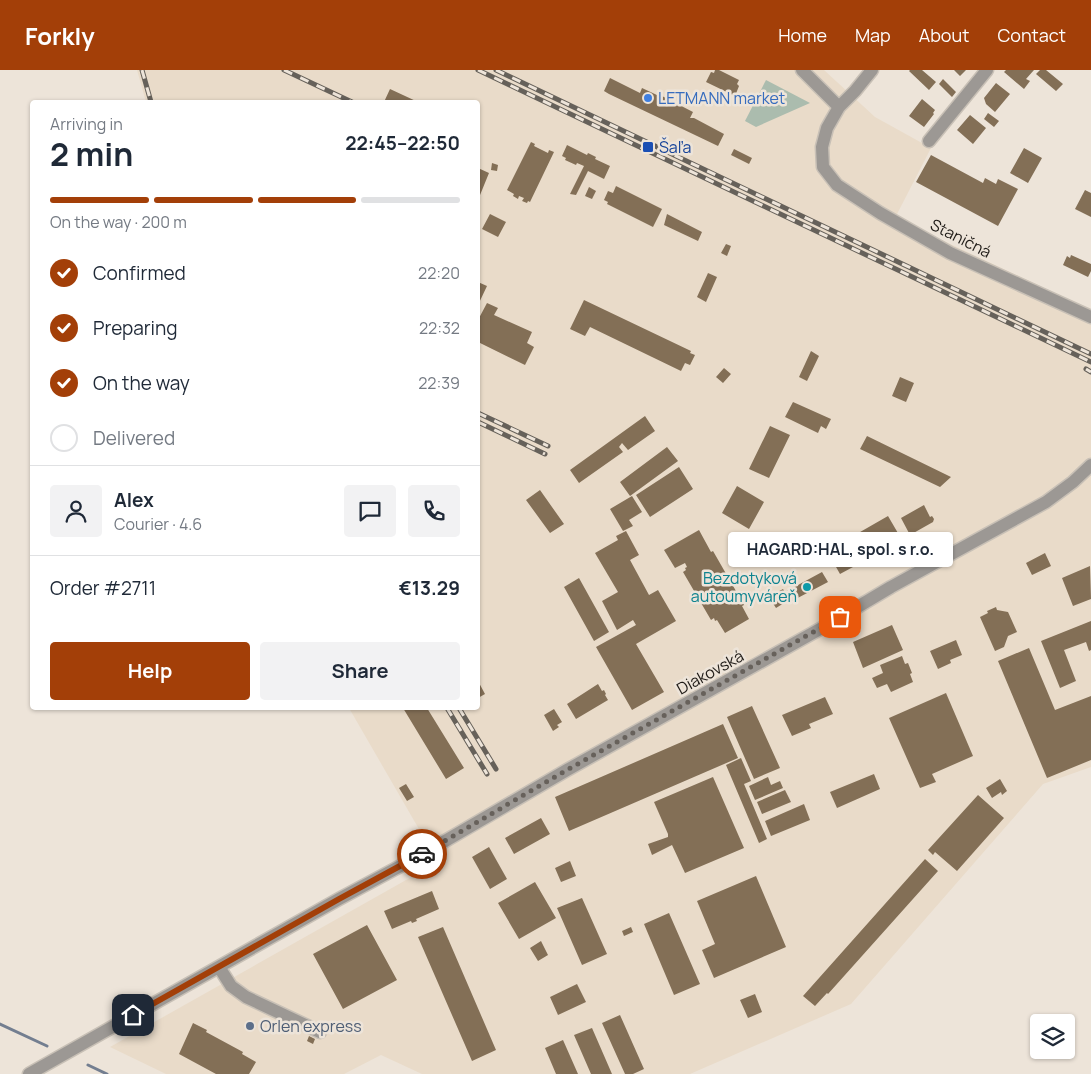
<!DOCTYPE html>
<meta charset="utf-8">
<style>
:root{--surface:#fff;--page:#f2f2f3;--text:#1f2937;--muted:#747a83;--line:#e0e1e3;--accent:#a33f08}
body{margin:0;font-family:Manrope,sans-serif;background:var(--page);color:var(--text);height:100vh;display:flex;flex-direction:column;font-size:19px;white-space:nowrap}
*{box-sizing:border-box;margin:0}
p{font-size:16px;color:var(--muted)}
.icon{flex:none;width:28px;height:28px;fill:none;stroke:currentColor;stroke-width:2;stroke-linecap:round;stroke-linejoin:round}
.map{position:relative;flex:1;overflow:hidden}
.side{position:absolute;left:30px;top:30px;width:450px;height:610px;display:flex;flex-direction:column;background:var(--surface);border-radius:5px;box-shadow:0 1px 4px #0004}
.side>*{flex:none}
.buttons{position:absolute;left:1030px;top:944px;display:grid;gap:10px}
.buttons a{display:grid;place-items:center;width:45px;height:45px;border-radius:5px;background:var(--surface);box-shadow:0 1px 4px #0004;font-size:25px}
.pin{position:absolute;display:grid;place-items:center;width:42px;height:42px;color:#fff;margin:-21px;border-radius:10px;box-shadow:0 2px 8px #0006}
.courier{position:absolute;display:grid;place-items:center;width:50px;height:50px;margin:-25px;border:4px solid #a33f08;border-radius:50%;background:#fff;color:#222;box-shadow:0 1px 6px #0007}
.bubble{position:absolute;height:35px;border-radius:5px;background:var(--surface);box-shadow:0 1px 4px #0004;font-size:16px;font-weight:700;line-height:35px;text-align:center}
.summary em{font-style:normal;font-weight:700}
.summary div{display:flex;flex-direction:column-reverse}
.summary{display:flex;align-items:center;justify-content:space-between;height:85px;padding:0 20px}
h1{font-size:32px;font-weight:700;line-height:38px}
.bar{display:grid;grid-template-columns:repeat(4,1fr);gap:8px 5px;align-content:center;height:60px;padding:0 20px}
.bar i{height:6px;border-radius:4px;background:var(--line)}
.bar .current{background:var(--accent)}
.bar p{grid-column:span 4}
.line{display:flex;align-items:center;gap:12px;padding:0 20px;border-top:1px solid var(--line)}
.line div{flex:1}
.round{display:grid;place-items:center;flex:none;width:52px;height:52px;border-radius:5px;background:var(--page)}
ol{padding:0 20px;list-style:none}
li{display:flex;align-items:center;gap:15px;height:55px}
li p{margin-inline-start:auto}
li .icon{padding:5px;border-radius:50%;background:var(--accent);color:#fff;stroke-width:4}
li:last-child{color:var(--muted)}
li i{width:28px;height:28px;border:2px solid var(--line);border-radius:50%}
.primary-button{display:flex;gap:10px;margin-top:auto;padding:10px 20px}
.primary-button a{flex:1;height:58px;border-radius:5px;background:var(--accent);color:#fff;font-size:20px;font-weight:700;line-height:58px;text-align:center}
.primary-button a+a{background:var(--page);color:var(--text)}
header{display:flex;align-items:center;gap:30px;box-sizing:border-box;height:70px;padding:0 25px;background:var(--accent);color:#fff}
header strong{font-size:24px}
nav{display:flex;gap:28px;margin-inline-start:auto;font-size:18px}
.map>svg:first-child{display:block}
</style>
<header>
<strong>Forkly</strong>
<nav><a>Home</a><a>Map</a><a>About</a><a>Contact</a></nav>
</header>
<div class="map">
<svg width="1091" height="1004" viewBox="0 0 1091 1004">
<rect width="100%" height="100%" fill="#ede4d9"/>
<path fill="#e9dbc9" d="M 137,0 L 824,0 L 875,47 L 931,78 L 895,148 L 1091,240 L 1091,697 L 1043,714 L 851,934 L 690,1004 L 422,1004 L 381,985 L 344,1004 L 166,1004 L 110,977 L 438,792 L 349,638 L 478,638 L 478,32 L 146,32 Z"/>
<path fill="#abbcae" d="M 766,10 L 810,33 L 756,57 L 745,51 Z"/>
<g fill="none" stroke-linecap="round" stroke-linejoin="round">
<path stroke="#737e90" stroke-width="3" d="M 0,954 L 47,976
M 88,995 L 107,1004"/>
</g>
<path fill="#836f56" d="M 715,0 L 719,0 L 739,10 L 737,14 L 739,16 L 735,26 L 706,12 L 711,2 L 714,3 Z
M 910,0 L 922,0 L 936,12 L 929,20 L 909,1 Z
M 954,0 L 966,0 L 960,6 Z
M 1006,0 L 1034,0 L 1026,9 L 1030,11 L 1024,19 L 1004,2 Z
M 1040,0 L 1046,0 L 1063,14 L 1056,21 L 1036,4 Z
M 610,8 L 640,23 L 642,18 L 659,26 L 660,25 L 693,42 L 690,48 L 694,48 L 724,64 L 718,76 L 609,24 L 604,21 Z
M 943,9 L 956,22 L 952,27 L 939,14 Z
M 996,13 L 1010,24 L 995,42 L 986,34 L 984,28 Z
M 390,19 L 418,32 L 384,32 Z
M 922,29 L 935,40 L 933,43 L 934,44 L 924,57 L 909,46 Z
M 988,43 L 999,51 L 994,57 L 984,49 Z
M 970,45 L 986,58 L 973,74 L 957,60 Z
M 531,72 L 535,74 L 534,76 L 548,83 L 549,80 L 554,82 L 530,132 L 528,131 L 527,133 L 522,131 L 524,128 L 519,126 L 518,129 L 513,126 L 514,124 L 507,120 Z
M 567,75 L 587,85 L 588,83 L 596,87 L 595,89 L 610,96 L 604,109 L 588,101 L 576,125 L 570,124 L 584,96 L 577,93 L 576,95 L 565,90 L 566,88 L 562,86 Z
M 1024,78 L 1042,88 L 1028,113 L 1010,103 Z
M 734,79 L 752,88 L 749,94 L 731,85 Z
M 931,85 L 983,113 L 985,108 L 996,114 L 998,109 L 1018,119 L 998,156 L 916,112 Z
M 492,93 L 498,95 L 497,101 L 491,100 Z
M 478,98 L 489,103 L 478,130 Z
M 616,116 L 662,139 L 653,157 L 607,134 L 608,132 L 604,130 L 608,121 L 613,123 Z
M 589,117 L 596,121 L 592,129 L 585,126 Z
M 1085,120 L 1091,123 L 1091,147 L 1075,139 Z
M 490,144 L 506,152 L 498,167 L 482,159 Z
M 667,144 L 702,162 L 698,171 L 664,155 Z
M 726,174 L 731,176 L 727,186 L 721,183 Z
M 1071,185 L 1091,194 L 1091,201 L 1088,207 L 1063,195 L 1067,186 L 1070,188 Z
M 708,203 L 717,207 L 706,232 L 697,227 Z
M 478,212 L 487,216 L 478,235 Z
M 584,230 L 691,281 L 690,283 L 695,285 L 690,295 L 685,293 L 681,301 L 590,257 L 585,266 L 570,259 Z
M 487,233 L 498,238 L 494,245 L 532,262 L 527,273 L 534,277 L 525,295 L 478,272 L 478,250 Z
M 811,281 L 819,286 L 807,311 L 799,307 Z
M 724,298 L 731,304 L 723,313 L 716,307 Z
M 900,307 L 914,313 L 906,332 L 892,326 Z
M 793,332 L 831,349 L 826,359 L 821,356 L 818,363 L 785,347 Z
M 645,346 L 655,361 L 628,380 L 622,373 L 619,377 L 623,382 L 579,413 L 570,400 Z
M 770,356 L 790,365 L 769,408 L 749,399 Z
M 867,366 L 951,407 L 940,417 L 860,379 Z
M 667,377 L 678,391 L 630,426 L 620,412 Z
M 679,397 L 693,419 L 650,447 L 636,425 Z
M 737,416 L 764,432 L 749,459 L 722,443 Z
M 540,420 L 564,454 L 550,463 L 526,430 Z
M 632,426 L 642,442 L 629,450 L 633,456 L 623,461 L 610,439 Z
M 924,435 L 930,447 L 932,446 L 934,449 L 933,452 L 910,465 L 901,448 Z
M 888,446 L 902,470 L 889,477 L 884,469 L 849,489 L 853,497 L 840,504 L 827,481 Z
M 699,460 L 711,482 L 713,481 L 744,535 L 742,536 L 749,549 L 725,563 L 717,550 L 715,551 L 714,548 L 711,550 L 683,502 L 686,500 L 685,498 L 687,497 L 685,493 L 675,498 L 664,480 Z
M 626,461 L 639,485 L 630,490 L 649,525 L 658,520 L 676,551 L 636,574 L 664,622 L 632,640 L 596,577 L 636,555 L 633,550 L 617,560 L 602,531 L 618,522 L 595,483 L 618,470 L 616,466 Z
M 1045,483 L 1051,496 L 1032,505 L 1026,493 Z
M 1090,496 L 1091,529 L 1073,536 L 1062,508 Z
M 822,502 L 828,512 L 792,531 L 787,521 Z
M 579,508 L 609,562 L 594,571 L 564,517 Z
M 783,519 L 789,530 L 776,538 L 769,527 Z
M 996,537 L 997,540 L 1008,542 L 1017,562 L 1008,566 L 1004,577 L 995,581 L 980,547 L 988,543 L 987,541 Z
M 1091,551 L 1091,580 L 1089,581 L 1086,572 L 1064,580 L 1076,611 L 1060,618 L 1041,571 Z
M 892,555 L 903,580 L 863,598 L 853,572 Z
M 956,570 L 962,585 L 950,590 L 951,593 L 938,599 L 930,581 Z
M 1029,578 L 1055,640 L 1091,626 L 1091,690 L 1047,708 L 998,591 Z
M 902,586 L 905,594 L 908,593 L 912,603 L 910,604 L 913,612 L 891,622 L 887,614 L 877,618 L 872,608 L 883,603 L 880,595 Z
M 478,611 L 485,624 L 478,628 Z
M 598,614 L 602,621 L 604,620 L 606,624 L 605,625 L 608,630 L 576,649 L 567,634 Z
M 946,623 L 973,686 L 932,704 L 936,712 L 920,718 L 889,648 Z
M 825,627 L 833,644 L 809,654 L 811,658 L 792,666 L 782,645 Z
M 752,636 L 780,698 L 754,709 L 727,647 Z
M 403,638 L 427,638 L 464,698 L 446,709 Z
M 554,639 L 562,652 L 557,655 L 559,657 L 553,661 L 544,645 Z
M 723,654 L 738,688 L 569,761 L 555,727 Z
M 741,688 L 751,711 L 744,714 L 767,769 L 759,773 L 726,695 Z
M 874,704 L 880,719 L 837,738 L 830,722 Z
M 713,707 L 744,778 L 685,803 L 672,775 L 652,785 L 648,774 L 668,767 L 668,764 L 654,732 Z
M 768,707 L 771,715 L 780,711 L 783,718 L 755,730 L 749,716 Z
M 1000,709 L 1007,721 L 1002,725 L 1001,722 L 992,728 L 986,718 Z
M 406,714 L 414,727 L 407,731 L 399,718 Z
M 785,720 L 791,732 L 762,744 L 757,732 Z
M 978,725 L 1004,748 L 957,801 L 935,782 L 933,785 L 928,780 Z
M 804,734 L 810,750 L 771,766 L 765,751 Z
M 541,748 L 550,764 L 514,784 L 505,768 Z
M 489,777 L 507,809 L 490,819 L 472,787 Z
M 925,789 L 938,801 L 828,924 L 827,923 L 815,936 L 803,926 Z
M 570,791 L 576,806 L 561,812 L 555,798 Z
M 756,806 L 786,877 L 714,908 L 702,880 L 715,874 L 697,831 Z
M 535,812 L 556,848 L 519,869 L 498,833 Z
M 432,821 L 439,839 L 416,849 L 417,851 L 412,853 L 411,851 L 392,859 L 384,841 Z
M 582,828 L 607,884 L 582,895 L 557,838 Z
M 669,843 L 700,914 L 674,925 L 644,854 Z
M 367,855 L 397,910 L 343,939 L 313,884 Z
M 443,857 L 496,980 L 472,991 L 418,867 Z
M 631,857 L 633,862 L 624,866 L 622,861 Z
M 541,871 L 548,885 L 538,891 L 530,878 Z
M 577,914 L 586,932 L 558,945 L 550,927 Z
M 755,924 L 762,942 L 748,948 L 740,930 Z
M 620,945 L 644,999 L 633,1004 L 625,1004 L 602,953 Z
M 193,953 L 207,960 L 206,962 L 243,982 L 242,984 L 256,992 L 249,1004 L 216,1004 L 179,984 Z
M 592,958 L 612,1004 L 591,1004 L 574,965 Z
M 309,966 L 315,969 L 313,974 L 307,971 Z
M 563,970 L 578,1004 L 556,1004 L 545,978 Z"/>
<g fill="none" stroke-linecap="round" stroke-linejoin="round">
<defs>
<path id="minor" d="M 802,0 L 839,37
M 872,0 L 855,21 L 839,37 L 827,58 L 822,77 L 823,97 L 837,115 L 880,143 L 950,183 L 1091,247
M 929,71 L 987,0
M 219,897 L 231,916 L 246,927 L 320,962
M 29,1004 L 339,829 L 421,785 L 567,700 L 829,554 L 891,517 L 1046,432 L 1073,412 L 1091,395"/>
</defs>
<use href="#minor" stroke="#c8c0b6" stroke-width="15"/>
<use href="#minor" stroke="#9c9894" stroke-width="12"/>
<defs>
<path id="rail" d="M 142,0 L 151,32
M 284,0 L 352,32
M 478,0 L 1091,292
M 496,0 L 1091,284
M 1086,299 L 1091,302
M 478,343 L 548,376
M 478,352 L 545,384
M 447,638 L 487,704
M 459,638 L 496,699"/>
</defs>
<use href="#rail" stroke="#66615a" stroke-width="5"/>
<use href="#rail" stroke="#ede4d9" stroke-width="3" stroke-dasharray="9" stroke-linecap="butt"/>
</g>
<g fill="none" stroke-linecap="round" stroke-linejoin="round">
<path stroke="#67615b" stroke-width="5" stroke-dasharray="0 9" d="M 422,784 L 567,700 L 840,547"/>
<path stroke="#a33f08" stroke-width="6" d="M 133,945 L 339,829 L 422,784"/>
</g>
<circle fill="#3f7fe0" stroke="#ede4d9" stroke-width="2" cx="648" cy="28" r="5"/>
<rect fill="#1a4fb4" stroke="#ede4d9" stroke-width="2" x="642" y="71" width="12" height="12" rx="2.5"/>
<circle fill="#0f9aa8" stroke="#ede4d9" stroke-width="2" cx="807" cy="517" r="5"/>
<circle fill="#5c6f8a" stroke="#ede4d9" stroke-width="2" cx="250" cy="956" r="5"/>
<g text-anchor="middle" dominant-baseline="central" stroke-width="5" stroke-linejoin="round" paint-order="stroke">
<g font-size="16" fill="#366cbe" stroke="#ede4d9" text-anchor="start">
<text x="658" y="28">LETMANN market</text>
</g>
<g font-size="16" fill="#164399" stroke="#ede4d9" text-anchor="start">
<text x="659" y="77">Šaľa</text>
</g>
<g font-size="16" fill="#1f1b17" stroke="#ede4d9">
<text transform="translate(961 168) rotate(27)">Staničná</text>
<text transform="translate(710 602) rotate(-29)">Diakovská</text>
</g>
<g font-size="16" fill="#0d838f" stroke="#ede4d9" text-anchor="end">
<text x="797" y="508">Bezdotyková<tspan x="797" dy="18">autoumyváreň</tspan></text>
</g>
<g font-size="16" fill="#4e5e75" stroke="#ede4d9" text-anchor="start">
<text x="260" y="956">Orlen express</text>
</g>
</g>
</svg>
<div class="buttons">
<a><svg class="icon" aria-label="layers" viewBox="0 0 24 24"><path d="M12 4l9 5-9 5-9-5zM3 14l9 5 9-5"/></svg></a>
</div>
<div class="pin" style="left:840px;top:547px;background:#ea580c"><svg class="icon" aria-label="bag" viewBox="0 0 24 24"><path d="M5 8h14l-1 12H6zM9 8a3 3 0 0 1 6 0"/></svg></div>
<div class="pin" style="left:133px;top:945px;background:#1f2937"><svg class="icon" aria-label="home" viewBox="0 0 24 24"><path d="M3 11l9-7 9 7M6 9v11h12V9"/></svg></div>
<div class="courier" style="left:422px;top:784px"><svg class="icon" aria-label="car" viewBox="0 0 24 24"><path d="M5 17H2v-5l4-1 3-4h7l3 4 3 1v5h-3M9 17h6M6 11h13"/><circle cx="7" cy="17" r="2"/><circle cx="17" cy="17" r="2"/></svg></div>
<div class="bubble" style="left:728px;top:462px;width:225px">HAGARD:HAL, spol. s r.o.</div>
<section class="side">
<div class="summary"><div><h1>2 min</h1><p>Arriving in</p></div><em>22:45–22:50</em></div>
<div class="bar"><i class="current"></i><i class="current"></i><i class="current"></i><i></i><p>On the way · 200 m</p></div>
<ol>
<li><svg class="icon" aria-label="check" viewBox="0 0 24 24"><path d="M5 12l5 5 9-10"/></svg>Confirmed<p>22:20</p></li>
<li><svg class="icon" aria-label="check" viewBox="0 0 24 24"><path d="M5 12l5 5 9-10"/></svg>Preparing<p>22:32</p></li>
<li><svg class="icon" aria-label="check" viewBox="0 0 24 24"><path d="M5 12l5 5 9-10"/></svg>On the way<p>22:39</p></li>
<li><i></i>Delivered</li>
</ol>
<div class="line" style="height:90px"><a class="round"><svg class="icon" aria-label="person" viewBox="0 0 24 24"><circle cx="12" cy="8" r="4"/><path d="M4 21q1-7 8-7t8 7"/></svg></a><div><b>Alex</b><p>Courier · 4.6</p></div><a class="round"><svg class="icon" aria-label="chat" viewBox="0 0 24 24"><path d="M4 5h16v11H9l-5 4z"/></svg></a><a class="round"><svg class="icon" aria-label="phone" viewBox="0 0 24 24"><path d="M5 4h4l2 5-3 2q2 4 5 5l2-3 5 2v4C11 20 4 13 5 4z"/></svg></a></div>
<div class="line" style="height:65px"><div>Order #2711</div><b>€13.29</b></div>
<div class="primary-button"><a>Help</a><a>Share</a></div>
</section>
</div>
